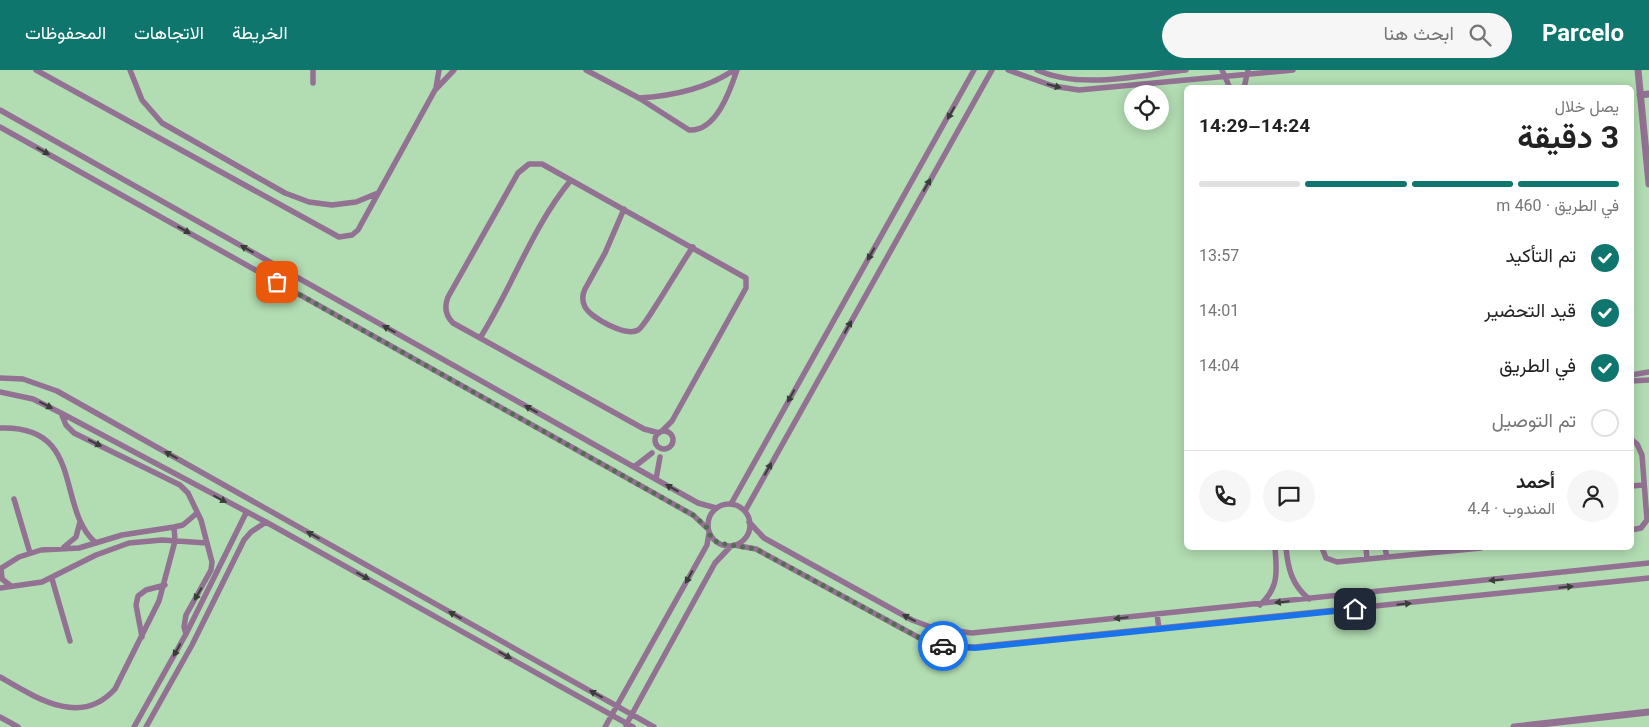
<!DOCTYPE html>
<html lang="ar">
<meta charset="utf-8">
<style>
:root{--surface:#fff;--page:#f6f6f6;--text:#222;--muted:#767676;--line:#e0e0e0;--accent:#0f766e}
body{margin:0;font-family:Georgia,Vazirmatn,serif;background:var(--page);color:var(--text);direction:rtl;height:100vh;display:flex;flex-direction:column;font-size:19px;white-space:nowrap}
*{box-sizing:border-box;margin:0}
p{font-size:16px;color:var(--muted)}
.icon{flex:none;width:28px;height:28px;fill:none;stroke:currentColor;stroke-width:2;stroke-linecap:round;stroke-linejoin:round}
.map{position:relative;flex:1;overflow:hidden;direction:ltr}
.details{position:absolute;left:1184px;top:15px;width:450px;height:465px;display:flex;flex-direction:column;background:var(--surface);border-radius:8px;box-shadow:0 2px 12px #0003;direction:rtl}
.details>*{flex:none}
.fabs{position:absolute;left:1124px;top:15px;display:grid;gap:10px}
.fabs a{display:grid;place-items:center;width:45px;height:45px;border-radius:50%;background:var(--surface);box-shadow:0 2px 12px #0003;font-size:25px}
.pin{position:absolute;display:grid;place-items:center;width:42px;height:42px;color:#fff;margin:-21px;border-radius:10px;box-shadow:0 2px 8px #0006}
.courier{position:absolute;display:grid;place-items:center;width:50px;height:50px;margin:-25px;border:4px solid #1a73e8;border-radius:50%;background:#fff;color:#222;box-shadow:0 1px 6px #0007}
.overview em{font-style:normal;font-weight:700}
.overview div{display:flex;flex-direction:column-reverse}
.overview{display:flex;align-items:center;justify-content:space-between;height:85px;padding:0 15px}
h1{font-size:32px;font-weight:700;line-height:38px}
.bar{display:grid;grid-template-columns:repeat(4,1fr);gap:8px 5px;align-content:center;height:60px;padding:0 15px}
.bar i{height:6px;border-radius:4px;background:var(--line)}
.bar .on{background:var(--accent)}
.bar p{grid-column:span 4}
.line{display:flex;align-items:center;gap:12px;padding:0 15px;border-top:1px solid var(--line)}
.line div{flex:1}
.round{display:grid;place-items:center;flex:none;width:52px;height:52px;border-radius:26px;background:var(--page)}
ol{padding:0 15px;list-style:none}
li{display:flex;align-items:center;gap:15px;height:55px}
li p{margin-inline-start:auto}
li .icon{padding:5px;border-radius:50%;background:var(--accent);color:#fff;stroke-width:4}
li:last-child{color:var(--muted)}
li i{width:28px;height:28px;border:2px solid var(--line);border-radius:50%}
header{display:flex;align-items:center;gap:30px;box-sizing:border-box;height:70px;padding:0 25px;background:var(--accent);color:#fff}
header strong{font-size:24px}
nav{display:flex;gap:28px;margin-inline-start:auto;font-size:18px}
.search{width:350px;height:45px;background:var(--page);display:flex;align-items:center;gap:12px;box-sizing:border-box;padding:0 18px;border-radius:28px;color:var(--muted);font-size:19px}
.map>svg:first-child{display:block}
</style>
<header>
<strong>Parcelo</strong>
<div class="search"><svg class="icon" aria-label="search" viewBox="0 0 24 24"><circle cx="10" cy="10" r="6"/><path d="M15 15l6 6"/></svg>ابحث هنا</div>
<nav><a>الخريطة</a><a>الاتجاهات</a><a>المحفوظات</a></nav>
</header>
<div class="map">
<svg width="1649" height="657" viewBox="0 0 1649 657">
<rect width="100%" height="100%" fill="#b2dcb2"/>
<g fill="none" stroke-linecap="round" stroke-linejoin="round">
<path stroke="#927193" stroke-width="5.5" d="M 36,0 L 339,167 L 352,165 L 358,160 L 435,20 L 454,0
M 130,0 L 142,30 L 162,53 L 285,123 L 309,132 L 332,135 L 356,132 L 378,123
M 586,0 L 639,28 L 689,60 C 716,62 730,21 737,0
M 1008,0 L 1053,16 L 1079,20 L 1293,0
M 1037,0 C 1081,20 1139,5 1186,0
M 1222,0 L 1230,18
M 313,13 L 313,0
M 436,18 L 439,0
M 1244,18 L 1248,0
M 639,28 C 673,26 706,19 734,0
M 0,40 L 698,433 L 716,438
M 0,57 L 693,445 L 708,459
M 624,139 L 605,183 L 585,219 C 582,225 582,231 585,237 C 591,248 626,267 638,260 C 645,257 683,190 693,177
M 480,268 C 513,216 532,157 571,110
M 1631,305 L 1649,302
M 0,308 L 23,309 L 57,321 L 654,657
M 1631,311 L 1649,310
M 0,322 L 33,329 L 61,343 L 266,452 L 633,657
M 61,343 L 66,355 L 74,363 L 180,415 L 188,423 L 201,450 L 212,492 L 211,500 L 186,545 L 184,557 L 186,564
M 0,358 C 86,355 55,438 96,473
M655 370a9 9 0 1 1 18 0a9 9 0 1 1-18 0Z
M 659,363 L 644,359 L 453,253 C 446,246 444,237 448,227 L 518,103 L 529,94 L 542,94 L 746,208 L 746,218 L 672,351 L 662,361
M 1631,369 L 1637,374 L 1642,385 L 1647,450 L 1641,458 L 1631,460
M 634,397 L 652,383
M 656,409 L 660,387
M 1631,416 L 1644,415
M 14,429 L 30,483
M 731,434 L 974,0
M708 455a21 21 0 1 1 42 0a21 21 0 1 1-42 0Z
M 745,441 L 992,0
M 749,452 L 764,468 L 912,550 L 933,558 L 972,563 L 1649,493
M 734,475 L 756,479 L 927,572 L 944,576 L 975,577 L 1649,508
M 64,477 L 76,467 L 80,452
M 1286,478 C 1288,499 1292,515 1309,529
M 1322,478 L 1326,488 L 1337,492 L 1481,478
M 1366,478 L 1367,489
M 1385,478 L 1387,487
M 1,498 L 2,509 L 11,516
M 0,499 L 19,487 L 41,480 L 79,478 L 122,465 L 174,457 L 183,455 L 197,443
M 52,509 L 70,571
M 0,518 L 42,512 L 96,485 L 129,473 L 162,470 L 207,473
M 1260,535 C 1279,518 1277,501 1275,478
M 1157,544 L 1159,559
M 142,567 L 136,535 L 138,526 L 146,520 L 165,515
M 0,607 C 38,629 81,657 115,619 L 159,531 L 175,471 L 174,457
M 0,647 L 18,657
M 626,655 L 715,493 L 731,476
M 134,657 L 186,564 L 246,443
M 146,657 L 192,575 L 244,470 L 251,462 L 266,452
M 605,657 L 707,475 L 709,463"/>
<path stroke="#927193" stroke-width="7" d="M 1638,0 L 1649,114
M 1640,25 L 1649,24
M 1514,657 L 1649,642"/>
</g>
<defs><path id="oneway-solid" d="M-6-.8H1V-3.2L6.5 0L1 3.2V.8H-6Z" transform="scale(1.25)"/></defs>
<g fill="#373e37">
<use href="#oneway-solid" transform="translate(1054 16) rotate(15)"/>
<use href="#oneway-solid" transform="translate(951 43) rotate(119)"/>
<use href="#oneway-solid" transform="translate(43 81) rotate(29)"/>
<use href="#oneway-solid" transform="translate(927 115) rotate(-61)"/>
<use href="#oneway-solid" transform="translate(184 160) rotate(29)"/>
<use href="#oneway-solid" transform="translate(247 179) rotate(-151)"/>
<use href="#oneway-solid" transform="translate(871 184) rotate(119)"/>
<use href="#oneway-solid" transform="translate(848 257) rotate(-61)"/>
<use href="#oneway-solid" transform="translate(389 259) rotate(-151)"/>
<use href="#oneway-solid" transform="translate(791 326) rotate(119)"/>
<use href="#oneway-solid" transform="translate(46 335) rotate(27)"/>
<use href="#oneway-solid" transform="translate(531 339) rotate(-151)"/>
<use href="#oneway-solid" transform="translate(95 373) rotate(26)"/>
<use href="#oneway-solid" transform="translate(171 385) rotate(-151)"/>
<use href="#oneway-solid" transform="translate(768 399) rotate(-61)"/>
<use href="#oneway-solid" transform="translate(672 418) rotate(-151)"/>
<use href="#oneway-solid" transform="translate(220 429) rotate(28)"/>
<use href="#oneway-solid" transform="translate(313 465) rotate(-151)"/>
<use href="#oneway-solid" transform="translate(363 506) rotate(29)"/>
<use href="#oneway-solid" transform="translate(689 507) rotate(119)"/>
<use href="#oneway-solid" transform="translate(1496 510) rotate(174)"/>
<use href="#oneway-solid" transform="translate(1566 517) rotate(-6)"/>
<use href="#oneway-solid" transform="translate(198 524) rotate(120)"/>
<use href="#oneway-solid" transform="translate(1282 532) rotate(174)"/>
<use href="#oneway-solid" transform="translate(1404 534) rotate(-6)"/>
<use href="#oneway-solid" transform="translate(455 545) rotate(-151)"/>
<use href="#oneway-solid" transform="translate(909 548) rotate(-153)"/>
<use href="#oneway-solid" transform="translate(1121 548) rotate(174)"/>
<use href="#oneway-solid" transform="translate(177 580) rotate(119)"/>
<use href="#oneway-solid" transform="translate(505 585) rotate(29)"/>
<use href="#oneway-solid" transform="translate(596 624) rotate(-151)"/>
</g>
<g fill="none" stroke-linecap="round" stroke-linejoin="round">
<path stroke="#536d53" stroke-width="5" stroke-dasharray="0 9" d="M 277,212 L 693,445 L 706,456 L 711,467 L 718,473 L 756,479 L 918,567 L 943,576"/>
<path stroke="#1a73e8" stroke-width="6" d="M 943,576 L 975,578 L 1355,539"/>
</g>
</svg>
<div class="fabs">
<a><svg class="icon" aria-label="locate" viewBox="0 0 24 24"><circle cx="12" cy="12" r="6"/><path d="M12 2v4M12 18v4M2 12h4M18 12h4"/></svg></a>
</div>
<div class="pin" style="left:277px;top:212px;background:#ea580c"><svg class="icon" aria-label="bag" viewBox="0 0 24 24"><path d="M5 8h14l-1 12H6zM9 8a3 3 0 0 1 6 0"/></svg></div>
<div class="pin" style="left:1355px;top:539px;background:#1f2937"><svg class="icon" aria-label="home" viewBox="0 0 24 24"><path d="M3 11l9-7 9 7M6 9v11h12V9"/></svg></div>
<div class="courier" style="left:943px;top:576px"><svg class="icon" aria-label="car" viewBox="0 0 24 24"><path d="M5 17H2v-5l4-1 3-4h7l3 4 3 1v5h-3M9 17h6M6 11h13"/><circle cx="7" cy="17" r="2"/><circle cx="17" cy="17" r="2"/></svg></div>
<section class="details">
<div class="overview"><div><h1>3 دقيقة</h1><p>يصل خلال</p></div><em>14:24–14:29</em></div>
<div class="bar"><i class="on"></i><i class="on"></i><i class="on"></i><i></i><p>في الطريق · 460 m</p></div>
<ol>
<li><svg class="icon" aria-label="check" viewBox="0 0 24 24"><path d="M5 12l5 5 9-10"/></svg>تم التأكيد<p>13:57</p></li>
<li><svg class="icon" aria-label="check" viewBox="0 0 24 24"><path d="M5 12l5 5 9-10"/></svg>قيد التحضير<p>14:01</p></li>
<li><svg class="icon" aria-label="check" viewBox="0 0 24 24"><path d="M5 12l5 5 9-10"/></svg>في الطريق<p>14:04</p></li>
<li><i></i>تم التوصيل</li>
</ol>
<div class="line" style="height:90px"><a class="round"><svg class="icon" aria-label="person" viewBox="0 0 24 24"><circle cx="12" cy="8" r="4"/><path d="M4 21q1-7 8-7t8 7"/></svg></a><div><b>أحمد</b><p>المندوب · 4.4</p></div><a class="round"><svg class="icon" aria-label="chat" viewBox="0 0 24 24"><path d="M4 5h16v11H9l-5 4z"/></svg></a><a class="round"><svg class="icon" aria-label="phone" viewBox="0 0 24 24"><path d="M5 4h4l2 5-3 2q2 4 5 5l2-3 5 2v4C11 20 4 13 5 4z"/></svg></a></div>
</section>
</div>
